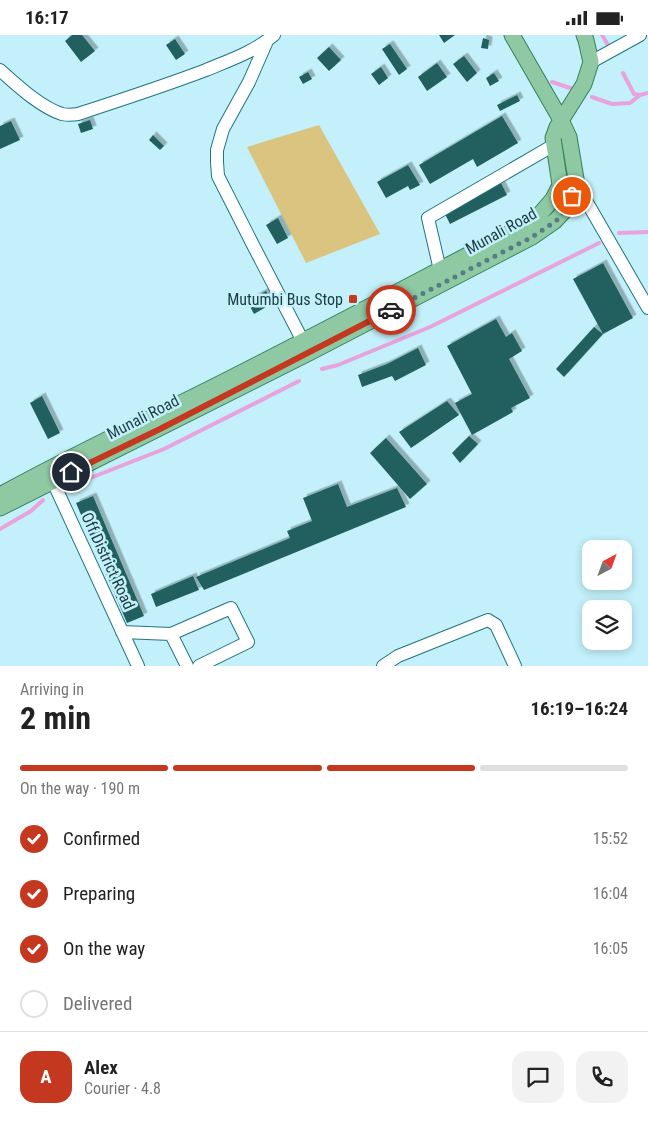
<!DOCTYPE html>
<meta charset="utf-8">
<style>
:root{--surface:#fff;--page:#f2f2f2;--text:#222;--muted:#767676;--line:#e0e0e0;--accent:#c3381f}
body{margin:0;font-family:"Roboto Condensed",sans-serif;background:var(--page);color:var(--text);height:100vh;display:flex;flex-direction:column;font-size:19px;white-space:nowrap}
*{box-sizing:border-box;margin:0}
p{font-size:16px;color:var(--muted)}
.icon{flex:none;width:28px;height:28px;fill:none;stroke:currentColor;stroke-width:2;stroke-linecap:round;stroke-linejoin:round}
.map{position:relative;height:631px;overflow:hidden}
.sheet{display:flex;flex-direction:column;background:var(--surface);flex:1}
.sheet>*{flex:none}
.needle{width:32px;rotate:41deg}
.buttons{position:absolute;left:582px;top:505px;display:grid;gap:10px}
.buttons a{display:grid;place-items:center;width:50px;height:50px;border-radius:10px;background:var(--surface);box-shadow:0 2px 8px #0003;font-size:25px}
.pin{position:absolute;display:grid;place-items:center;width:42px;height:42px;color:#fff;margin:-21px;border:2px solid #fff;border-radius:50%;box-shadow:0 1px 5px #0007}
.courier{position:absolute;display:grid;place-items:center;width:50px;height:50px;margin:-25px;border:4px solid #c3381f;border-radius:50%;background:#fff;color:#222;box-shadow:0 1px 6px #0007}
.head em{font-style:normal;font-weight:700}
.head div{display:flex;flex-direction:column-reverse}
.head{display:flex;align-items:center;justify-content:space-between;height:85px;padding:0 20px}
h1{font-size:32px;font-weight:700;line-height:38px}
.bar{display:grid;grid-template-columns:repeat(4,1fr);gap:8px 5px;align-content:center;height:60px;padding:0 20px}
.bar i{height:6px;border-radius:4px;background:var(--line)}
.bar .selected{background:var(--accent)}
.bar p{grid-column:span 4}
.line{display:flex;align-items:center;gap:12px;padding:0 20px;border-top:1px solid var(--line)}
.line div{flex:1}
.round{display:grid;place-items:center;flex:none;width:52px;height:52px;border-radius:15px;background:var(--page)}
ol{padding:0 20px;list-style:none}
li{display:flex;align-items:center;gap:15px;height:55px}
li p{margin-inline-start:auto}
li .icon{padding:5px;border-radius:50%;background:var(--accent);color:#fff;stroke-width:4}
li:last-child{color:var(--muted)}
li i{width:28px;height:28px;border:2px solid var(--line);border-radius:50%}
.status{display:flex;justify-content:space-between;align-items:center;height:35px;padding:0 25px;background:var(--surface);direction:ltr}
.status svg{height:14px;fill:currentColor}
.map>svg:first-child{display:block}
</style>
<div class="status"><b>16:17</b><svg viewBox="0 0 49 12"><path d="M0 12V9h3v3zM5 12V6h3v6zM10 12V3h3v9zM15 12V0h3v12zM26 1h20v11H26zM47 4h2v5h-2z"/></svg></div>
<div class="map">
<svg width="648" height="631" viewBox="0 0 648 631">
<defs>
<filter id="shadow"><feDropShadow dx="3.5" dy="-3.5" stdDeviation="0" flood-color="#0004"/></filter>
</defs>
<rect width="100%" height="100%" fill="#c3f0fa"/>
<path fill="#dac47f" d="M 319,90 L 380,199 L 306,228 L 247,112 Z"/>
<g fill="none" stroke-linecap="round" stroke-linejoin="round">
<path stroke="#e8a3dd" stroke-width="4" d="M 602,0 L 608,10
M 623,38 L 634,59 L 640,60
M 552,47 L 573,54
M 592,62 L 612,69 L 630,68 L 640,60 L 648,58
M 619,198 L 648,197
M 322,334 L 338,330 L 430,292 L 599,208
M 70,451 L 164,414 L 299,346
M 0,494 L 31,476 L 43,465"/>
</g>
<path fill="#21615f" filter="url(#shadow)" d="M 72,0 L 82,0 L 95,16 L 81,27 L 65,6 Z
M 439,0 L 455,0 L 444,8 Z
M 483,3 L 489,5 L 488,14 L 481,13 Z
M 175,4 L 185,19 L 176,25 L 166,10 Z
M 390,9 L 407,34 L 399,40 L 382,14 Z
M 329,12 L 341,25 L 329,36 L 317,23 Z
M 464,21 L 477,38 L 467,47 L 453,29 Z
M 437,28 L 447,42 L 427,56 L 418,42 Z
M 381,32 L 388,43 L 379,50 L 371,39 Z
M 308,37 L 312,44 L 303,49 L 299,42 Z
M 494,38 L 499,46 L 490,51 L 486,43 Z
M 517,60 L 520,66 L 500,76 L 497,70 Z
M 502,81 L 518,108 L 477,132 L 473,124 L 430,149 L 419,130 Z
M 90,85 L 93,94 L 81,98 L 78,89 Z
M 11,86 L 20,105 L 0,114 L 0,91 Z
M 153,100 L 164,111 L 160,115 L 149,105 Z
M 408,130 L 420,150 L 410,155 L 408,151 L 386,163 L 377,147 Z
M 499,144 L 507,160 L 450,189 L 442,173 Z
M 278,183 L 288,203 L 277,209 L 266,190 Z
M 603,228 L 633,283 L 603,299 L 573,244 Z
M 266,256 L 273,268 L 254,279 L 247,266 Z
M 496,284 L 506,302 L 512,298 L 522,316 L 509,324 L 530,363 L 511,373 L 513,377 L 472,400 L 455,368 L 472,359 L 447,311 Z
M 594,292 L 603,299 L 564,342 L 556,334 Z
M 418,313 L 426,330 L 395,346 L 392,341 L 362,352 L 358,340 L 387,329 Z
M 42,361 L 60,398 L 48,404 L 30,368 Z
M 447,366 L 459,380 L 411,413 L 399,397 Z
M 469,401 L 478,409 L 460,428 L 452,418 Z
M 386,403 L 427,449 L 410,464 L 370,418 Z
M 338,449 L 347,472 L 397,453 L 406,472 L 204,555 L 196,542 L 290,503 L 287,496 L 312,486 L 303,463 Z
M 93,461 L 144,581 L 127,588 L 76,468 Z
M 193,541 L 199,555 L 156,572 L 151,559 Z"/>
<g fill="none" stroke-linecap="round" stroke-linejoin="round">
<defs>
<path id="minor" d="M 267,6 L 249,47 L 223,94 L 217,115 L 217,127 L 218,141 L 252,208 L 307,314
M 591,27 L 640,0
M 0,35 C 17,50 40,72 62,79 C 67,80 72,80 78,79 C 121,65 164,51 206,35 C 230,25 254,17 274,0
M 577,150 L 648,273
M 440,235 L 428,183 L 554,110
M 49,438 L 138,631
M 122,597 L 171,599 L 231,573 L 248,607 L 199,631
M 171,599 L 187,631
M 383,631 L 398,621 L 488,585 L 496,590 L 515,631"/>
<path id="major" d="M 0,460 C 74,419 152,383 227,345 C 328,294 427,241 527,189 L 540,179 L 553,164 L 560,150 L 553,103 L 557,92 L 584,49 L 591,27 L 586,5 L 584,0
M 0,473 L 309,318 L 532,202 L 555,186 L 568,172 L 577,150 L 569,102 L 561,85 L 512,0"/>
</defs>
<use href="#minor" stroke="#207483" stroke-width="14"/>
<use href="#major" stroke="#35815a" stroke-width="17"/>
<use href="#minor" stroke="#fff" stroke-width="12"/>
<use href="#major" stroke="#8ec9a3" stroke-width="15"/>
</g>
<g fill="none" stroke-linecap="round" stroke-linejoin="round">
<path stroke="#567c84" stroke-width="5" stroke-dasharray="0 9" d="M 391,275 L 532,202 L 556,186 L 568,172 L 572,161"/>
<path stroke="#c3381f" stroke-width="6" d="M 71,437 L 160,394 L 391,275"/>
</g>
<rect fill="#c3381f" stroke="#c3f0fa" stroke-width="2" x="348" y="259" width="10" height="10" rx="2.5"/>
<g text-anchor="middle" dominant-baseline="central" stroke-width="5" stroke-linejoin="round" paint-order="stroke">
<g font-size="16" fill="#1c3d44" stroke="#c3f0fa">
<text transform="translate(501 196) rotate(-29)">Munali Road</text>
<text transform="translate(143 382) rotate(-27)">Munali Road</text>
<text transform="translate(108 526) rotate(65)">Off District Road</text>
</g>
<g font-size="16" fill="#1c3d44" stroke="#c3f0fa" text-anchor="end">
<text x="343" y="264">Mutumbi Bus Stop</text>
</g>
</g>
</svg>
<div class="buttons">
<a><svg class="needle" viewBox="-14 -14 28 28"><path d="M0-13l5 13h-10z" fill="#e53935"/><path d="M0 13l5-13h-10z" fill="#767676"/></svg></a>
<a><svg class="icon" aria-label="layers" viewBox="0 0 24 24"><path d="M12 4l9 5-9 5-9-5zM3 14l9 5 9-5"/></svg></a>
</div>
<div class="pin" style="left:572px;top:161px;background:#ea580c"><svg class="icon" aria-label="bag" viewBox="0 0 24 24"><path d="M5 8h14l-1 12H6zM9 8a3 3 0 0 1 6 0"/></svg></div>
<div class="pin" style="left:71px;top:437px;background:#1f2937"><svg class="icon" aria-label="home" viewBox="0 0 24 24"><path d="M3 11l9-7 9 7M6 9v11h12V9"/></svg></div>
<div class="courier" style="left:391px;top:275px"><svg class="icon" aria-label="car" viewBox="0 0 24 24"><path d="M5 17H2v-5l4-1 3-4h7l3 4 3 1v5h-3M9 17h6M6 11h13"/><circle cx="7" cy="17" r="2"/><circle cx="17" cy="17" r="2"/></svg></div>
</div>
<section class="sheet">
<div class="head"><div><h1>2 min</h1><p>Arriving in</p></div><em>16:19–16:24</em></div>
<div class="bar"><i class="selected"></i><i class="selected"></i><i class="selected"></i><i></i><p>On the way · 190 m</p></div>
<ol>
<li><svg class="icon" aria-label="check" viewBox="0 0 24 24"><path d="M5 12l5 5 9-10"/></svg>Confirmed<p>15:52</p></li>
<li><svg class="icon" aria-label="check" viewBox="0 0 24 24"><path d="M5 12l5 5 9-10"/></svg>Preparing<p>16:04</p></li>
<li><svg class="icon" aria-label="check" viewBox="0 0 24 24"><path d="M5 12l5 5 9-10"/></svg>On the way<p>16:05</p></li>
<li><i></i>Delivered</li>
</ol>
<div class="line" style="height:90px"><b class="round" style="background:var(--accent);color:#fff">A</b><div><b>Alex</b><p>Courier · 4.8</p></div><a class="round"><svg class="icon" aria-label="chat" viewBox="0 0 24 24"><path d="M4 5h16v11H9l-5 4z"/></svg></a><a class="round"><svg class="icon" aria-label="phone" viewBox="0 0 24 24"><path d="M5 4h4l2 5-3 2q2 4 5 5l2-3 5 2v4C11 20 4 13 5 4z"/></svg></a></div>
</section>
